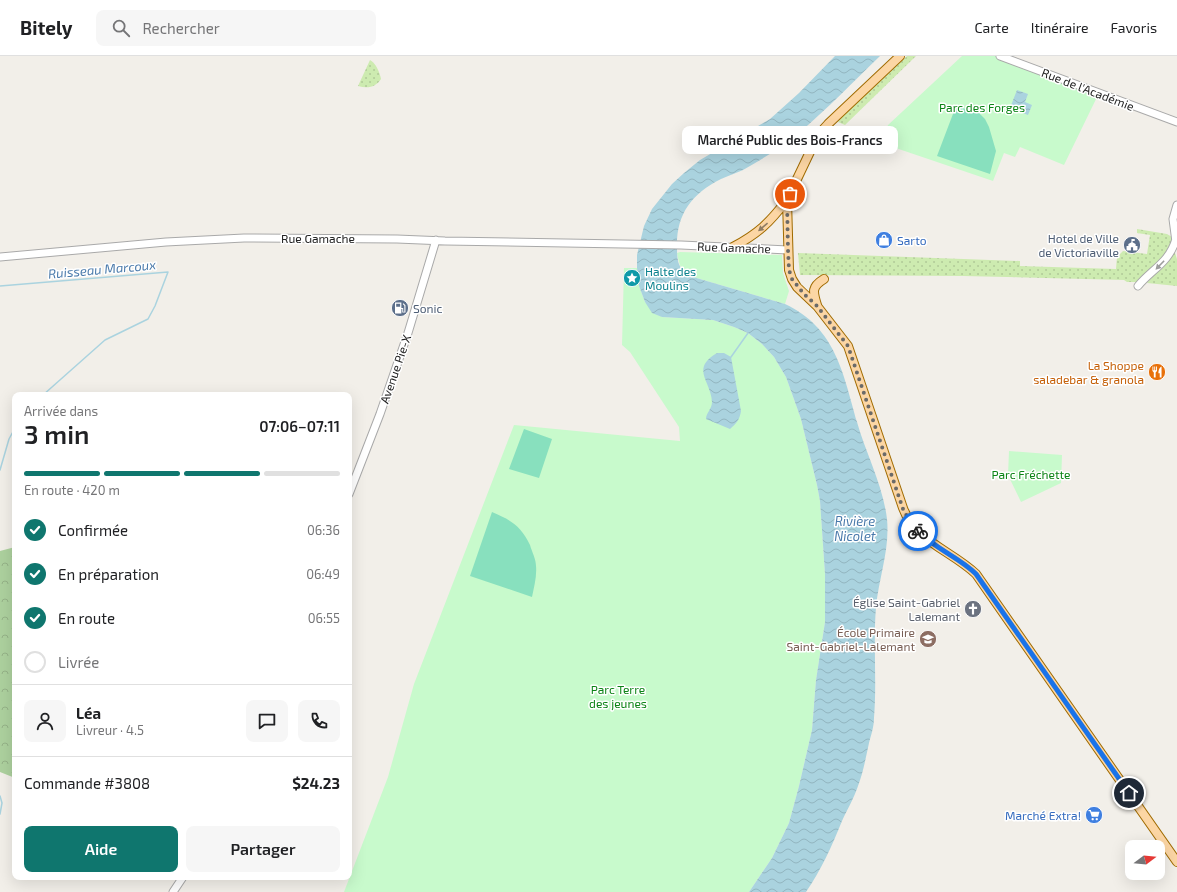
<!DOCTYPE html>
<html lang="fr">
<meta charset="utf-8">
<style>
:root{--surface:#fff;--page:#f6f6f6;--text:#202124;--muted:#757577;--line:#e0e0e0;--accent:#0f766e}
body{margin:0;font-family:"Exo 2",sans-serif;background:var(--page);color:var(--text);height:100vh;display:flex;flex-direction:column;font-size:15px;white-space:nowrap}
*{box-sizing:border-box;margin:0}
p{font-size:13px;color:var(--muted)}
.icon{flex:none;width:22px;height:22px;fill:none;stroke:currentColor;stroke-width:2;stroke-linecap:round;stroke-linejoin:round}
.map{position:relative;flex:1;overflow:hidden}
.sheet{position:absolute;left:12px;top:336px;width:340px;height:488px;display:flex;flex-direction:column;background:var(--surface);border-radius:8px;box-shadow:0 4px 16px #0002}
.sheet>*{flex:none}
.needle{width:26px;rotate:74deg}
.buttons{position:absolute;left:1125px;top:784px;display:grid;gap:8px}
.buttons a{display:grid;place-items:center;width:40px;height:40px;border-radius:8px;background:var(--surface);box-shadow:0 4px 16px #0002;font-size:20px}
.pin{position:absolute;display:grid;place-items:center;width:34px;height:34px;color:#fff;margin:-17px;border:2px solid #fff;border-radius:50%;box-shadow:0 1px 4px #0007}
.courier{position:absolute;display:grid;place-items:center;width:40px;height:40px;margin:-20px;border:3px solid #1a73e8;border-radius:50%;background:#fff;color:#222;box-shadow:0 1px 5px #0007}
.bubble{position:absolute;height:28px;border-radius:8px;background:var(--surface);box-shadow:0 4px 16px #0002;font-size:13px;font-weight:600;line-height:28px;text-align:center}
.overview em{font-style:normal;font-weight:600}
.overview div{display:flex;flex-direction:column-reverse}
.overview{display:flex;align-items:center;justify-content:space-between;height:68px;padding:0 12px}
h1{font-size:26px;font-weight:600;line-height:30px}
.bar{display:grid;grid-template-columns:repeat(4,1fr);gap:6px 4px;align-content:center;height:48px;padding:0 12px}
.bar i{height:5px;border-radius:3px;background:var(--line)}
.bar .active{background:var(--accent)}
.bar p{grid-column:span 4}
.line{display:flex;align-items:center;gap:10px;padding:0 12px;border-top:1px solid var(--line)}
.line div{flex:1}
.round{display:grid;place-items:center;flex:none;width:42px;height:42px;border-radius:8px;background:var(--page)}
ol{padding:0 12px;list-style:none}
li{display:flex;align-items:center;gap:12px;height:44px}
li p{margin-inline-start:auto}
li .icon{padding:4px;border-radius:50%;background:var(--accent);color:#fff;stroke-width:4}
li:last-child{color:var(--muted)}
li i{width:22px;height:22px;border:2px solid var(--line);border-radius:50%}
.action{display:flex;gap:8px;margin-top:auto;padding:8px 12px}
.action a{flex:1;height:46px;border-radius:8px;background:var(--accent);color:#fff;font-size:16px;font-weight:600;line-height:46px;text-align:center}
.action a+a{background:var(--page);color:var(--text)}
header{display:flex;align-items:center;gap:24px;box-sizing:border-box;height:56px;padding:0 20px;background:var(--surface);border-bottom:1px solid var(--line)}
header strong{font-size:19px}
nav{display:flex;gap:22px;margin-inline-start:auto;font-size:14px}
.search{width:280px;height:36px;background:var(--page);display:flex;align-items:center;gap:10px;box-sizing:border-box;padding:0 14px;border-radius:8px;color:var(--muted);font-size:15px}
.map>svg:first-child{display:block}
</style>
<header>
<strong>Bitely</strong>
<div class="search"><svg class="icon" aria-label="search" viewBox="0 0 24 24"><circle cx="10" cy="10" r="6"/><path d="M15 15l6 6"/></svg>Rechercher</div>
<nav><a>Carte</a><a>Itinéraire</a><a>Favoris</a></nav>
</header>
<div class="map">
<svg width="1177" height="836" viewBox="0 0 1177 836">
<defs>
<pattern id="grass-dots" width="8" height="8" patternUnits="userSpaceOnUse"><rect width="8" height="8" fill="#cdebb0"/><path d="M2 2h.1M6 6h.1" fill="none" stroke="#b0c997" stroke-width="1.8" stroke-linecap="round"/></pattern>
<pattern id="forest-crowns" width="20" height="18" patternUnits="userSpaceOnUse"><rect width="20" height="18" fill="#add19e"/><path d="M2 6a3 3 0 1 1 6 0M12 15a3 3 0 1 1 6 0" fill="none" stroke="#95b388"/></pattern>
<pattern id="water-waves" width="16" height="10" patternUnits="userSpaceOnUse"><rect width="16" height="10" fill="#aad3df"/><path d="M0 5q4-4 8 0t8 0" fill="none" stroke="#92b5bf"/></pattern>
</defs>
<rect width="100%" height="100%" fill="#f2efe9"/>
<path fill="url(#grass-dots)" d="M 907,0 L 916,0 L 845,69 L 838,66 L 841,62 Z
M 370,4 C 376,7 380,17 381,23 C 376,31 368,33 358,30 Z
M 1137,173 L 1167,178 L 1172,181 L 1171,186 L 1163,202 L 1137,226 L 1127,226 L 1124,224 L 963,220 L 800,219 L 798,197 L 1020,205 L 1020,210 L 1116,213 L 1117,201 L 1123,195 L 1147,198 L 1150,179 L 1137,177 Z
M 1174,194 L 1177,203 L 1177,230 L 1147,227 Z"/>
<path fill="url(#forest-crowns)" d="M 15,491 L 15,722 L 0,716 L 0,495 Z"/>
<path fill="#c8facc" d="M 962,0 L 996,0 L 1098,39 L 1064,109 L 1020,91 L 1015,101 L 1004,97 L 993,125 L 881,87 L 888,69 Z
M 680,196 L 782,199 L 783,217 L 789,235 L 785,248 L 693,221 C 680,214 680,211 677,197 Z
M 624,212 L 637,212 L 639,230 L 645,246 L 662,261 L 713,264 L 734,271 L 748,277 L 762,288 L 774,301 L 786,321 L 801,363 L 817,429 L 820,445 L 825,518 L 825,566 L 816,624 L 812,674 L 799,730 L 789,767 L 772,802 L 749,836 L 344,836 L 388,721 L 414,628 L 514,369 L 680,385 L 679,371 L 630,296 L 622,289 Z
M 1009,395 L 1062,399 L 1061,427 L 1021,446 L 1008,419 Z"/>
<path fill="#88e0be" d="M 956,50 L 979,57 L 985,63 L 989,71 L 996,95 L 990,118 L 937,100 Z
M 524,373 L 552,383 L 539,422 L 509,413 Z
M 492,456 C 511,464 521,470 530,489 C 532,496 536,503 536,510 C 537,520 534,531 532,541 L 470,520 Z"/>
<path fill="url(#water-waves)" d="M 835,0 L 880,0 C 854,25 827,53 799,77 C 783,91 762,103 743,114 C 736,117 728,120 721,123 C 691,138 676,159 677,192 C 677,208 679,214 693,221 L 785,248 C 836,272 843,317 857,366 C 866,398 883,429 887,463 C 890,493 879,521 876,551 C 873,588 877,625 874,662 C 874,671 871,679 869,687 C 866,701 863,717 858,730 C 854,742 847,754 842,765 C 832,790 821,814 806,836 L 749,836 L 772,802 L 789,767 L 799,730 L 812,674 L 816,624 L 825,566 L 825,518 L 820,445 L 817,429 L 801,363 L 786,321 L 774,301 L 762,288 L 748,277 L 734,271 L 713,264 L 662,261 L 652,257 L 645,246 L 639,230 L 637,212 L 637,199 L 644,170 L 652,153 L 672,128 L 684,117 L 700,104 L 770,63 L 799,37 Z
M 1017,34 L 1028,38 L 1025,46 L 1032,49 L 1028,59 L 1010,52 Z
M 717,297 L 724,297 L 731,301 L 741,355 C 740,363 736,368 730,373 L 706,363 C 706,357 712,353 712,346 C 711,325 690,313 717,297 Z"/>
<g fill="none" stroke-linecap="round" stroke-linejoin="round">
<path stroke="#aad3df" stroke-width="1.5" d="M 0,230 L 168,216 L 155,250 L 148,263 L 105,284 L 43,339
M 731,301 L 748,277
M 0,414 L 9,383 L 15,372
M 0,740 L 2,747 L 0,758"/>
<defs>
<path id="minor" d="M 1000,0 L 1177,66
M 1176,186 L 1173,163 L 1177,149
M 0,201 L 166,186 L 244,182 L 397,183 L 445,185 L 681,189 L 788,194
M 1138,230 C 1152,213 1169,207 1176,183
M 349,438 L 380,358 L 408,277 L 436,184
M 173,836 L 183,821"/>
<path id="major" d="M 900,0 L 828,68 L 818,79 L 787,144 L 789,214 L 792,223 L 797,231 L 817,250 L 848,290 L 903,452 C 915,485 952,495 976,518 L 1177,806
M 733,191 C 759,177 769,167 787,144
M 817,249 C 813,236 811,231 824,223"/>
</defs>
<use href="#minor" stroke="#a9a9a9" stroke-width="9"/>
<use href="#major" stroke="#a06b00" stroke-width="10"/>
<use href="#minor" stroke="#fff" stroke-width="7"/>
<use href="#major" stroke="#fcd6a4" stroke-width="8"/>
</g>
<defs><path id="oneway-solid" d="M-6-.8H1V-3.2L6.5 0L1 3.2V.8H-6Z"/></defs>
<use fill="#8f7c63" href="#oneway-solid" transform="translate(763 171) rotate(140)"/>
<use fill="#9c9c9c" href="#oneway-solid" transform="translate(1160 209) rotate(134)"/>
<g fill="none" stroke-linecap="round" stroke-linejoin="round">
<path stroke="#6b6a68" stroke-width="4" stroke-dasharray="0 7.2" d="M 790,138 L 787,144 L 788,194 L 789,214 L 792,223 L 804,238 L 817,250 L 848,290 L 904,456 L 918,475"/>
<path stroke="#1a73e8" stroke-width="5" d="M 918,475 C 935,493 959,501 976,518 L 1129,737"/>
</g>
<defs>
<symbol id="shop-disc" viewBox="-11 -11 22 22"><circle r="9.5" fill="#3f7fe0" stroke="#fff"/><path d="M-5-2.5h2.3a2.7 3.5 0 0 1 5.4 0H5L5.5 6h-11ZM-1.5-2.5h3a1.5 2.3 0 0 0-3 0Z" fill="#fff"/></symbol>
<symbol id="civic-disc" viewBox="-11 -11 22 22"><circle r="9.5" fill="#5c6f8a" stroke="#fff"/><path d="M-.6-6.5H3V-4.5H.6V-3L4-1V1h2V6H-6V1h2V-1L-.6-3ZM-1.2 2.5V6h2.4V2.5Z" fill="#fff"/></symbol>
<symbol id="sight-disc" viewBox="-11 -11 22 22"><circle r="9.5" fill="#0f9aa8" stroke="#fff"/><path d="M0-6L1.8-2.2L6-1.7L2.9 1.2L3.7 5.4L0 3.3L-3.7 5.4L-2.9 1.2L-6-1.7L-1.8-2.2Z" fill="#fff"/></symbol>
<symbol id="fuel-disc" viewBox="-11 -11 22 22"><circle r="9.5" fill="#5c6f8a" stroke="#fff"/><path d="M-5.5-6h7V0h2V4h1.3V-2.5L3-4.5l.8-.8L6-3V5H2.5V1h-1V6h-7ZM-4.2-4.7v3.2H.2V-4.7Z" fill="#fff"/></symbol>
<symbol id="restaurant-disc" viewBox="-11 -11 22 22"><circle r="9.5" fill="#e8710a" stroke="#fff"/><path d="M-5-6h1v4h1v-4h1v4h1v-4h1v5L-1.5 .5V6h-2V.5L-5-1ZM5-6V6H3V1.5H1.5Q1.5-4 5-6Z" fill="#fff"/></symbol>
<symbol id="church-disc" viewBox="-11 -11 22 22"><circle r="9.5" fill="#6b7280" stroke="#fff"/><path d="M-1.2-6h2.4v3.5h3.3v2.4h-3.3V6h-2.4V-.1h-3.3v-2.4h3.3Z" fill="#fff"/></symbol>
<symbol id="school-disc" viewBox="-11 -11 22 22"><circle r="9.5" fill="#8d6e63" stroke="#fff"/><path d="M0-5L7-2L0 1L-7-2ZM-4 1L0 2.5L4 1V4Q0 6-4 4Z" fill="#fff"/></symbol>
<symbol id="supermarket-disc" viewBox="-11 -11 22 22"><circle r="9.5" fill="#3f7fe0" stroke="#fff"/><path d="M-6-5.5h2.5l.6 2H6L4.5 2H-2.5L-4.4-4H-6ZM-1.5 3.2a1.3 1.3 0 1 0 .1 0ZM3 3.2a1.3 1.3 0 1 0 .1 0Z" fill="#fff"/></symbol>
</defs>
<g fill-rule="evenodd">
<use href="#shop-disc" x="874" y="174" width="20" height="20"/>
<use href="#civic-disc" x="1122" y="179" width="20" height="20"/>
<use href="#sight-disc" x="622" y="212" width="20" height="20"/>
<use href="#fuel-disc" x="390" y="242" width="20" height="20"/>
<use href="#restaurant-disc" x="1147" y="306" width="20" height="20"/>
<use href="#church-disc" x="963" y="543" width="20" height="20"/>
<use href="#school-disc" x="918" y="573" width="20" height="20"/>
<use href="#supermarket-disc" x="1084" y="749" width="20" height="20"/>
</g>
<g text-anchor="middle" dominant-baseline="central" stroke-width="3" stroke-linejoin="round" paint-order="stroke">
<g font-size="12" fill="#222" stroke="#fff">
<text transform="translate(1088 33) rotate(21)">Rue de l'Académie</text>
<text x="318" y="182">Rue Gamache</text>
<text transform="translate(734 191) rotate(2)">Rue Gamache</text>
<text transform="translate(395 313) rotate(-71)">Avenue Pie-X</text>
</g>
<g font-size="12" fill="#0c8416" stroke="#fff">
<text x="982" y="51">Parc des Forges</text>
<text x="1031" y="418">Parc Fréchette</text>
<text x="618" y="633">Parc Terre<tspan x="618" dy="14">des jeunes</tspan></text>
</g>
<g font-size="12" fill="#4e5e75" stroke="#fff" text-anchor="end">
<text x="1119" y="182">Hotel de Ville<tspan x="1119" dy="14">de Victoriaville</tspan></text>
<text x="413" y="252" text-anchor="start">Sonic</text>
</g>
<g font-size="12" fill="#366cbe" stroke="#fff" text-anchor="start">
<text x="897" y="184">Sarto</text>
<text x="1081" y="759" text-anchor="end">Marché Extra!</text>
</g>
<g font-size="12" fill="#0d838f" stroke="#fff" text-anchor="start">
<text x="645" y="215">Halte des<tspan x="645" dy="14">Moulins</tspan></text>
</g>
<g font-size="12" fill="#c56008" stroke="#fff" text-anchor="end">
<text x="1144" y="309">La Shoppe<tspan x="1144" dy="14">saladebar &amp; granola</tspan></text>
</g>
<g font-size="12" fill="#5b616d" stroke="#fff" text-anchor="end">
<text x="960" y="546">Église Saint-Gabriel<tspan x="960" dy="14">Lalemant</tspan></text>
</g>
<g font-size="12" fill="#785e54" stroke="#fff" text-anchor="end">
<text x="915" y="576">École Primaire<tspan x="915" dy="14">Saint-Gabriel-Lalemant</tspan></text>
</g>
<g font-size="13" font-style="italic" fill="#4a7aab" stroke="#fff">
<text transform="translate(102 213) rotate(-5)">Ruisseau Marcoux</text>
<text x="855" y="465">Rivière<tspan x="855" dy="15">Nicolet</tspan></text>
</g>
</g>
</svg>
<div class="buttons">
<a><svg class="needle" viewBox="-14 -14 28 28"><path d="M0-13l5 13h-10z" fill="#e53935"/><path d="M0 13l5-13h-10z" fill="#757577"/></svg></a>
</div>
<div class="pin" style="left:790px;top:138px;background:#ea580c"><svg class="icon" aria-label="bag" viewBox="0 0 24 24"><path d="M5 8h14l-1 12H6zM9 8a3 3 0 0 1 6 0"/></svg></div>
<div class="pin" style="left:1129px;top:737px;background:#1f2937"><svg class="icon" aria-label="home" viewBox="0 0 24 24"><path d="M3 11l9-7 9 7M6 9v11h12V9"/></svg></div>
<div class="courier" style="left:918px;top:475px"><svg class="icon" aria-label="bike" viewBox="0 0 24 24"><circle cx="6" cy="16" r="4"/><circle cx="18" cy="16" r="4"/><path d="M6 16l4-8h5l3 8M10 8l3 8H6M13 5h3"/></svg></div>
<div class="bubble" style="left:682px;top:70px;width:216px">Marché Public des Bois-Francs</div>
<section class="sheet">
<div class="overview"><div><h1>3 min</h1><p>Arrivée dans</p></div><em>07:06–07:11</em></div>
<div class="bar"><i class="active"></i><i class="active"></i><i class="active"></i><i></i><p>En route · 420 m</p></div>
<ol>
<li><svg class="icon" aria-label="check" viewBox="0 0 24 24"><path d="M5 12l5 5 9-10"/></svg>Confirmée<p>06:36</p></li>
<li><svg class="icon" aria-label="check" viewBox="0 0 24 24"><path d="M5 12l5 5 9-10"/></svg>En préparation<p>06:49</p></li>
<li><svg class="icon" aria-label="check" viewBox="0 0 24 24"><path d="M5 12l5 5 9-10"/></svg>En route<p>06:55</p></li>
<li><i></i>Livrée</li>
</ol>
<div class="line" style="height:72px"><a class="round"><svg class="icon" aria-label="person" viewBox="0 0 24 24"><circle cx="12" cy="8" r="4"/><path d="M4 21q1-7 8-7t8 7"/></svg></a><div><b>Léa</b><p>Livreur · 4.5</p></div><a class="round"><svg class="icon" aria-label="chat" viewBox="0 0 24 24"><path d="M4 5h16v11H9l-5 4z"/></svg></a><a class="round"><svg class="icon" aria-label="phone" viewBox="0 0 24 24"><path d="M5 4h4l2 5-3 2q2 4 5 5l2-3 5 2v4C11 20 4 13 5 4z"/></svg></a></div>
<div class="line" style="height:52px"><div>Commande #3808</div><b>$24.23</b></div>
<div class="action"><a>Aide</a><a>Partager</a></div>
</section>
</div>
